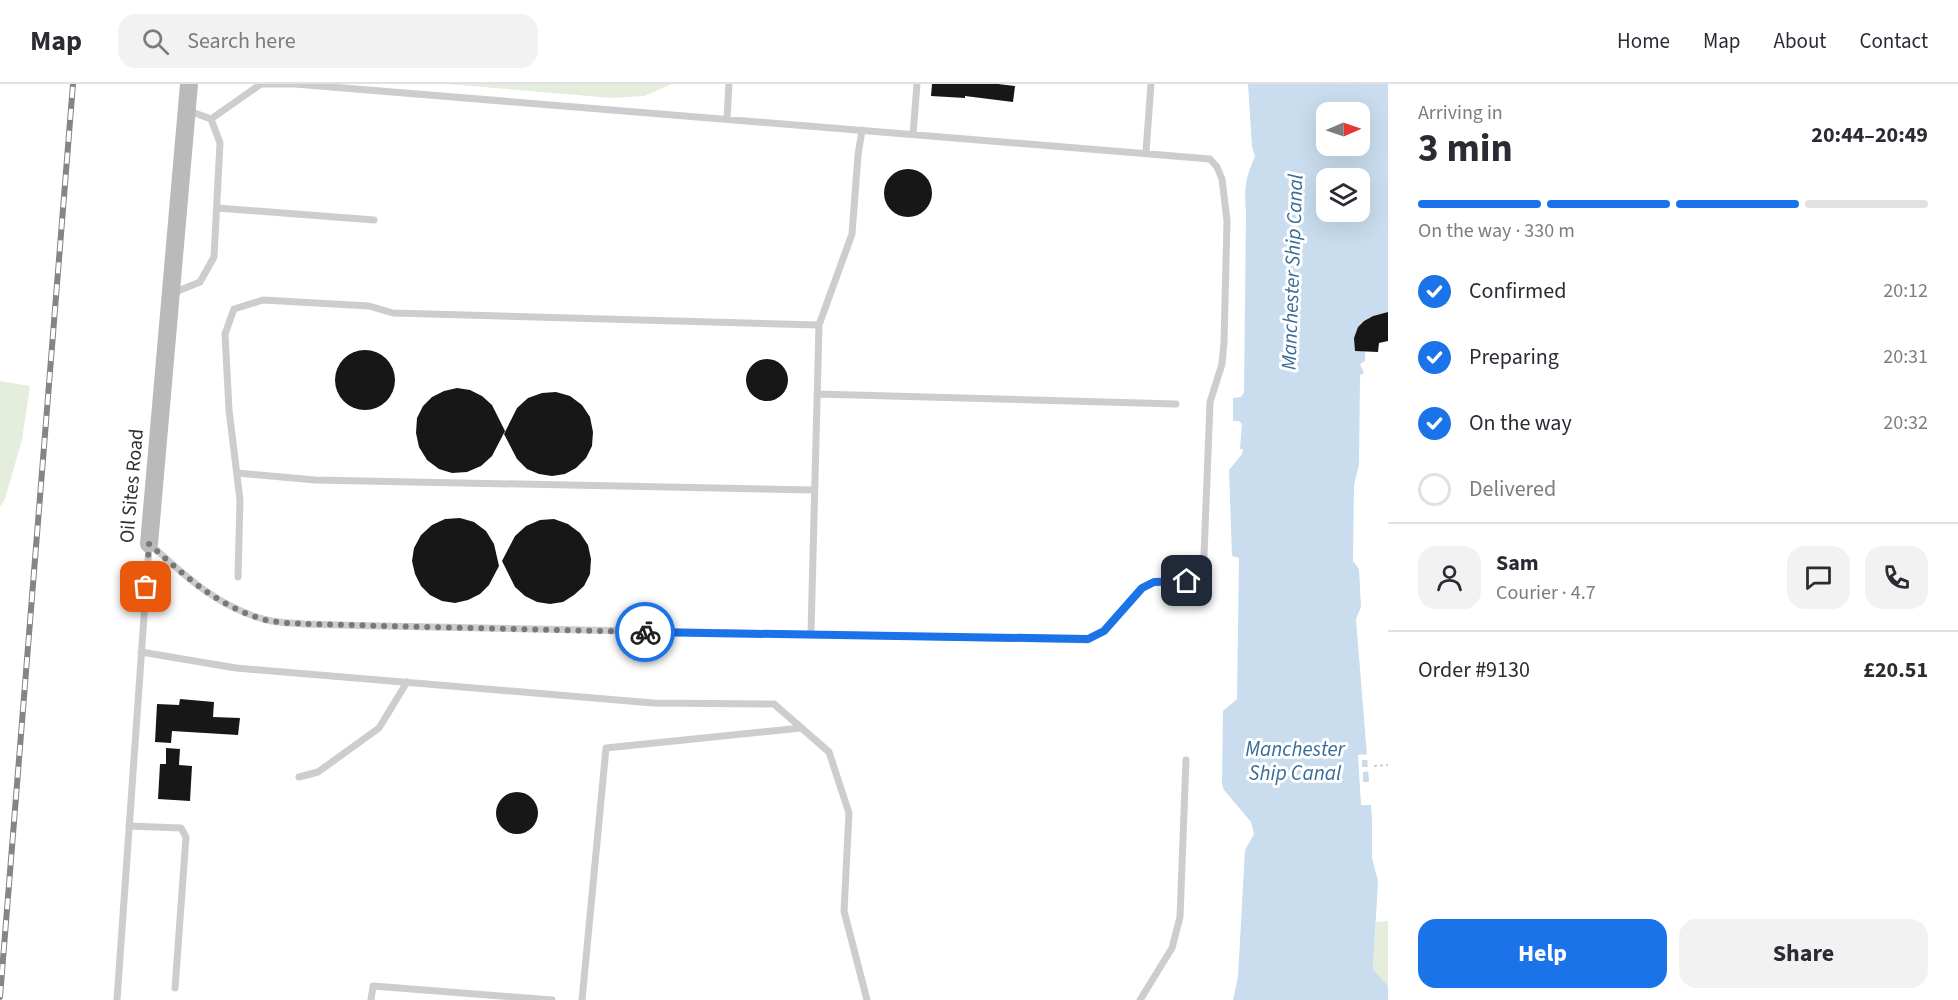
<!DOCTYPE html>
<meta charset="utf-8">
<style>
:root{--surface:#fff;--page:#f2f2f3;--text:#2b2b33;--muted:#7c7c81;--line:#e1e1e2;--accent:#1a73e8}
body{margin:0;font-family:"Source Sans 3",sans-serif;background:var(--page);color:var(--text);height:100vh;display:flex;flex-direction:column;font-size:22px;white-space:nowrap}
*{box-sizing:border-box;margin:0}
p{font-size:20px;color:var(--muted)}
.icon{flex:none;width:33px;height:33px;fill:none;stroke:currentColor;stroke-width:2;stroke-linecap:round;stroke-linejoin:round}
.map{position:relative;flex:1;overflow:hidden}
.sheet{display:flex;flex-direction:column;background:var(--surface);width:570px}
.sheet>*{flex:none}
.needle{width:39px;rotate:88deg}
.controls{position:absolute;left:1316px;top:18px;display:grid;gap:12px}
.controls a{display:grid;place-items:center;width:54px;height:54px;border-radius:12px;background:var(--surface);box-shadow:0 6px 24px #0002;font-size:30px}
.pin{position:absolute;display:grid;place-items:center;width:51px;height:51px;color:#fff;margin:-26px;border-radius:12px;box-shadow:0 3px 9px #0006}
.courier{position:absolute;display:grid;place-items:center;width:60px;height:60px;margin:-30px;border:4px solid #1a73e8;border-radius:50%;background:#fff;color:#222;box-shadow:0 2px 8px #0007}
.head em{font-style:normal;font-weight:700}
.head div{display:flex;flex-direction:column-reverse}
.head{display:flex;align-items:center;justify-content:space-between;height:102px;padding:0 30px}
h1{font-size:39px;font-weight:700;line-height:45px}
.bar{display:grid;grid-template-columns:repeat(4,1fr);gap:9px 6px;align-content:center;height:72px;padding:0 30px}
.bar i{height:8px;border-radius:4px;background:var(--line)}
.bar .selected{background:var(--accent)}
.bar p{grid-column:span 4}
.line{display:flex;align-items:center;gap:15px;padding:0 30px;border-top:2px solid var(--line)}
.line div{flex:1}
.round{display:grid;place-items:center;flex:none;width:63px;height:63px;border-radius:18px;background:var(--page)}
ol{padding:0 30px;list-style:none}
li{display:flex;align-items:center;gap:18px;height:66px}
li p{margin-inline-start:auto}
li .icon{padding:6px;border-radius:50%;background:var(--accent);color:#fff;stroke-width:4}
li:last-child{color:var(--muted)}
li i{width:33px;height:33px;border:3px solid var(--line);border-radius:50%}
.primary-button{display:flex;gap:12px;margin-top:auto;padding:12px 30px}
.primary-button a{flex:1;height:69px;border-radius:18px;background:var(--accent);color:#fff;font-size:24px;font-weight:700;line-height:69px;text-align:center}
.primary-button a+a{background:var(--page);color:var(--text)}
header{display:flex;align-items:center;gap:36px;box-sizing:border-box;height:84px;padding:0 30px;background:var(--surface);border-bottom:2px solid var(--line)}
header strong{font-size:28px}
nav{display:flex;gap:33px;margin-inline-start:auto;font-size:21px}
.search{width:420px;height:54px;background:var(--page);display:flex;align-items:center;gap:15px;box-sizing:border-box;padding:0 21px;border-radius:18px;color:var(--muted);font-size:22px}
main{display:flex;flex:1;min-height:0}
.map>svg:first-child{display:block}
</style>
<header>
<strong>Map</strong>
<div class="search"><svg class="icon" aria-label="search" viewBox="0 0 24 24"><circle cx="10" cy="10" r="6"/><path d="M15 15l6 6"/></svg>Search here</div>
<nav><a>Home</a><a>Map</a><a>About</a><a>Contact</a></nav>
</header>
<main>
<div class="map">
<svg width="1388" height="916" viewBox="0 0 1388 916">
<rect width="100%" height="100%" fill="#fff"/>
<path fill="#e5eedd" d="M 447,0 L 672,0 L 644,12 L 612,14 Z
M 0,297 L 30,302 L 22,356 L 5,415 L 0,423 Z
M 1388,837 L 1388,902 L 1373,885 L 1376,838 Z"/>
<path fill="#c9ddee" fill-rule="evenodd" d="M 1248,0 L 1388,0 L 1388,228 C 1363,233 1354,240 1355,267 L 1365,267 L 1365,277 L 1360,280 L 1364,289 L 1360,291 L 1359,381 L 1354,401 L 1353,477 L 1359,485 L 1361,523 L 1356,535 L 1372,734 L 1372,774 L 1378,797 L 1373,885 L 1388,902 L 1388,916 L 1233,916 L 1238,893 L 1245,766 L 1254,750 L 1251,738 L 1224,706 L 1222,700 L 1223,627 L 1237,615 L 1239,474 L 1232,472 L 1229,386 L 1242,370 L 1243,365 L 1240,365 L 1242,340 L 1239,337 L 1233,337 L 1233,314 L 1241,313 L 1244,308 L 1246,129 C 1244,103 1245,96 1255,72 L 1252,63 ZM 1326,28 L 1359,28 L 1359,62 L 1326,62 ZM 1326,94 L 1359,94 L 1359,128 L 1326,128 Z"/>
<path fill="#fff" d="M 1369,670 L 1369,676 L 1362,676 L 1362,683 L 1371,683 L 1371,687 L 1363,688 L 1363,698 L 1372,698 L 1374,721 L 1361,721 L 1358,671 Z"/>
<path fill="#171717" d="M 932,0 L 998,0 L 1015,2 L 1013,18 L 965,12 L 965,14 L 931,12 Z
M884 109a24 24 0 1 1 48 0a24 24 0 1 1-48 0Z
M 1388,228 L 1388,257 L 1379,259 L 1378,268 L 1355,267 L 1354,254 L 1358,243 L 1364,237 L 1373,232 Z
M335 296a30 30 0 1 1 60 0a30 30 0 1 1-60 0Z
M746 296a21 21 0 1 1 42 0a21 21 0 1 1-42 0Z
M 457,304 L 470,306 L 482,312 L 492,321 L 505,347 L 492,372 L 481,382 L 467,388 L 452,389 L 439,385 L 427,376 L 419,363 L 416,349 L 417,334 L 423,322 L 432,313 L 444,307 Z
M 556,308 L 570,312 L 582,321 L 590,333 L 593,348 L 592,362 L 586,374 L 576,384 L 565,390 L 552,392 L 539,390 L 527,385 L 517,375 L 504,350 L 517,324 L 528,314 L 542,309 Z
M 460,434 L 474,438 L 486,447 L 494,460 L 499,482 L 489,501 L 480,510 L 468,516 L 455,519 L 442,517 L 430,511 L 421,502 L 415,490 L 412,477 L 414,464 L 421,451 L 432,441 L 445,435 Z
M 554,435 L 568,440 L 580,449 L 588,461 L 591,475 L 590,490 L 584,502 L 574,511 L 563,518 L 550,520 L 537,518 L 525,512 L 515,503 L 502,477 L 515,452 L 526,442 L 540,436 Z
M 180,615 L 214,618 L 213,633 L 240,634 L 238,651 L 172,647 L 171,659 L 155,658 L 157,620 L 179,621 Z
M 166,664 L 180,665 L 179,681 L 192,682 L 190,717 L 158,715 L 160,680 L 166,680 Z
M496 729a21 21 0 1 1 42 0a21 21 0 1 1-42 0Z"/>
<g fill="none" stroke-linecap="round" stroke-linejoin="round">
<path stroke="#cdcdcd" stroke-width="2" stroke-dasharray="3 3" stroke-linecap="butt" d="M 1374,682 L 1388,681"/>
<path stroke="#cdcdcd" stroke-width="7" d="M 727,35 L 729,0
M 913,50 L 917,0
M 1146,68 L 1151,0
M 217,124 L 374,136
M 173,209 L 200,198 L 214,173 L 220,59 L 211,35 L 189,27
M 817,310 L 1176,320
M 237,389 L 315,396 L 814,406
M 151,461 C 186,493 219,524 267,536 C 279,539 292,539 304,540 C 565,547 826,551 1088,556 L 1104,547 L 1142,504 L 1154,498 L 1203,497 L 1210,318 L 1222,280 L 1224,258 L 1227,137 L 1222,95 L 1217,83 L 1210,75 L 295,0 L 261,0 L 211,35
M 238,493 L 240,416 L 229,326 L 225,250 L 234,225 L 263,216 L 369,222 L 393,229 L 819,241
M 811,549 L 819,241 L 852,150 L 858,71 L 862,46
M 141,568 L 236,584 L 653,619 L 774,620 L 829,668 L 849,729 L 844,827 L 867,916
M 299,693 L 318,688 L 379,644 L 407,598
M 129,742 L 181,744 L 186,753 L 175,904
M 117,916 L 149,462
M 371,916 L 373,902 L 552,916
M 582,916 L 606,664 L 801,644
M 1140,916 L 1172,864 L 1180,833 L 1186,676"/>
<path stroke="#bababa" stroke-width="18" d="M 149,460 L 189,0"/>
<defs>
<path id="rail" d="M 0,913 L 73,0"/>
</defs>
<use href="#rail" stroke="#858585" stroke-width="6"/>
<use href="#rail" stroke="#fff" stroke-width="4" stroke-dasharray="11" stroke-linecap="butt"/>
</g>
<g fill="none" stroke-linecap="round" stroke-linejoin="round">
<path stroke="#787878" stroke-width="6" stroke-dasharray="0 10.8" d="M 146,503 L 149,460 C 185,492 218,523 266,536 C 278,539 292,539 304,540 L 645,548"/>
<path stroke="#1a73e8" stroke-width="8" d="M 645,548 L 1088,555 L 1104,547 L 1142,504 L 1154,498 L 1187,497"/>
</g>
<g text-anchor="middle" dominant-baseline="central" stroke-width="6" stroke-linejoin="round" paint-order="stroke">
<g font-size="20" fill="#303030" stroke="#fff">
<text transform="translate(132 402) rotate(-85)">Oil Sites Road</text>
</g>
<g font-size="21" font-style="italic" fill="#386c97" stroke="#fff">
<text transform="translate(1292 188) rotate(-88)">Manchester Ship Canal</text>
<text x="1295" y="665">Manchester<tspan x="1295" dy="24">Ship Canal</tspan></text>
</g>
</g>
</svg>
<div class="controls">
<a><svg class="needle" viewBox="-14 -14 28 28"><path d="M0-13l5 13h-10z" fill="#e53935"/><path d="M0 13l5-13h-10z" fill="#7c7c81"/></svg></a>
<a><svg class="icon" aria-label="layers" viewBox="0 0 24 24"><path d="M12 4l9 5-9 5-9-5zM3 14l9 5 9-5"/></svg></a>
</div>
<div class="pin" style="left:146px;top:503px;background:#ea580c"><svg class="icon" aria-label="bag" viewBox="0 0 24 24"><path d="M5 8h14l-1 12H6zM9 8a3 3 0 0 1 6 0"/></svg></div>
<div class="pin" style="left:1187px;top:497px;background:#1f2937"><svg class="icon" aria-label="home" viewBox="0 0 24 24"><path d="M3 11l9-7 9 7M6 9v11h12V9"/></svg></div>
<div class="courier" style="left:645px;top:548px"><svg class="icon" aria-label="bike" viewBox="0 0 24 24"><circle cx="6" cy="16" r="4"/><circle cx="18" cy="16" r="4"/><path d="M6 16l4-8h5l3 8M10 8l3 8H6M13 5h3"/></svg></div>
</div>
<section class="sheet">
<div class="head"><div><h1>3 min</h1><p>Arriving in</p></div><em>20:44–20:49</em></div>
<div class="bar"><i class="selected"></i><i class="selected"></i><i class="selected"></i><i></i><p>On the way · 330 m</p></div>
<ol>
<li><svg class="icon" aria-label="check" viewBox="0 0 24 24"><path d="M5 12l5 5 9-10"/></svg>Confirmed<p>20:12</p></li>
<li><svg class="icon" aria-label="check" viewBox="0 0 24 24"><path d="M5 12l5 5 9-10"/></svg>Preparing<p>20:31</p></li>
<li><svg class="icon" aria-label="check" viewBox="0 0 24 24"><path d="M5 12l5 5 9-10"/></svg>On the way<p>20:32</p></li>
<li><i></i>Delivered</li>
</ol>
<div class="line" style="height:108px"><a class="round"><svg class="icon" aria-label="person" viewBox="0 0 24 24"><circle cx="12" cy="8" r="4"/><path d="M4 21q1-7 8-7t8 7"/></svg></a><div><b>Sam</b><p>Courier · 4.7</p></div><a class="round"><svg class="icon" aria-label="chat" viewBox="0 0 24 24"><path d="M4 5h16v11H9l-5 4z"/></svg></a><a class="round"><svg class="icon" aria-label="phone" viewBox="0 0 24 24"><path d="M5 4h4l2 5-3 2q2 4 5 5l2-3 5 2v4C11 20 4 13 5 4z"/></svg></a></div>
<div class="line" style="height:78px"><div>Order #9130</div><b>£20.51</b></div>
<div class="primary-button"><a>Help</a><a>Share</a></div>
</section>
</main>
